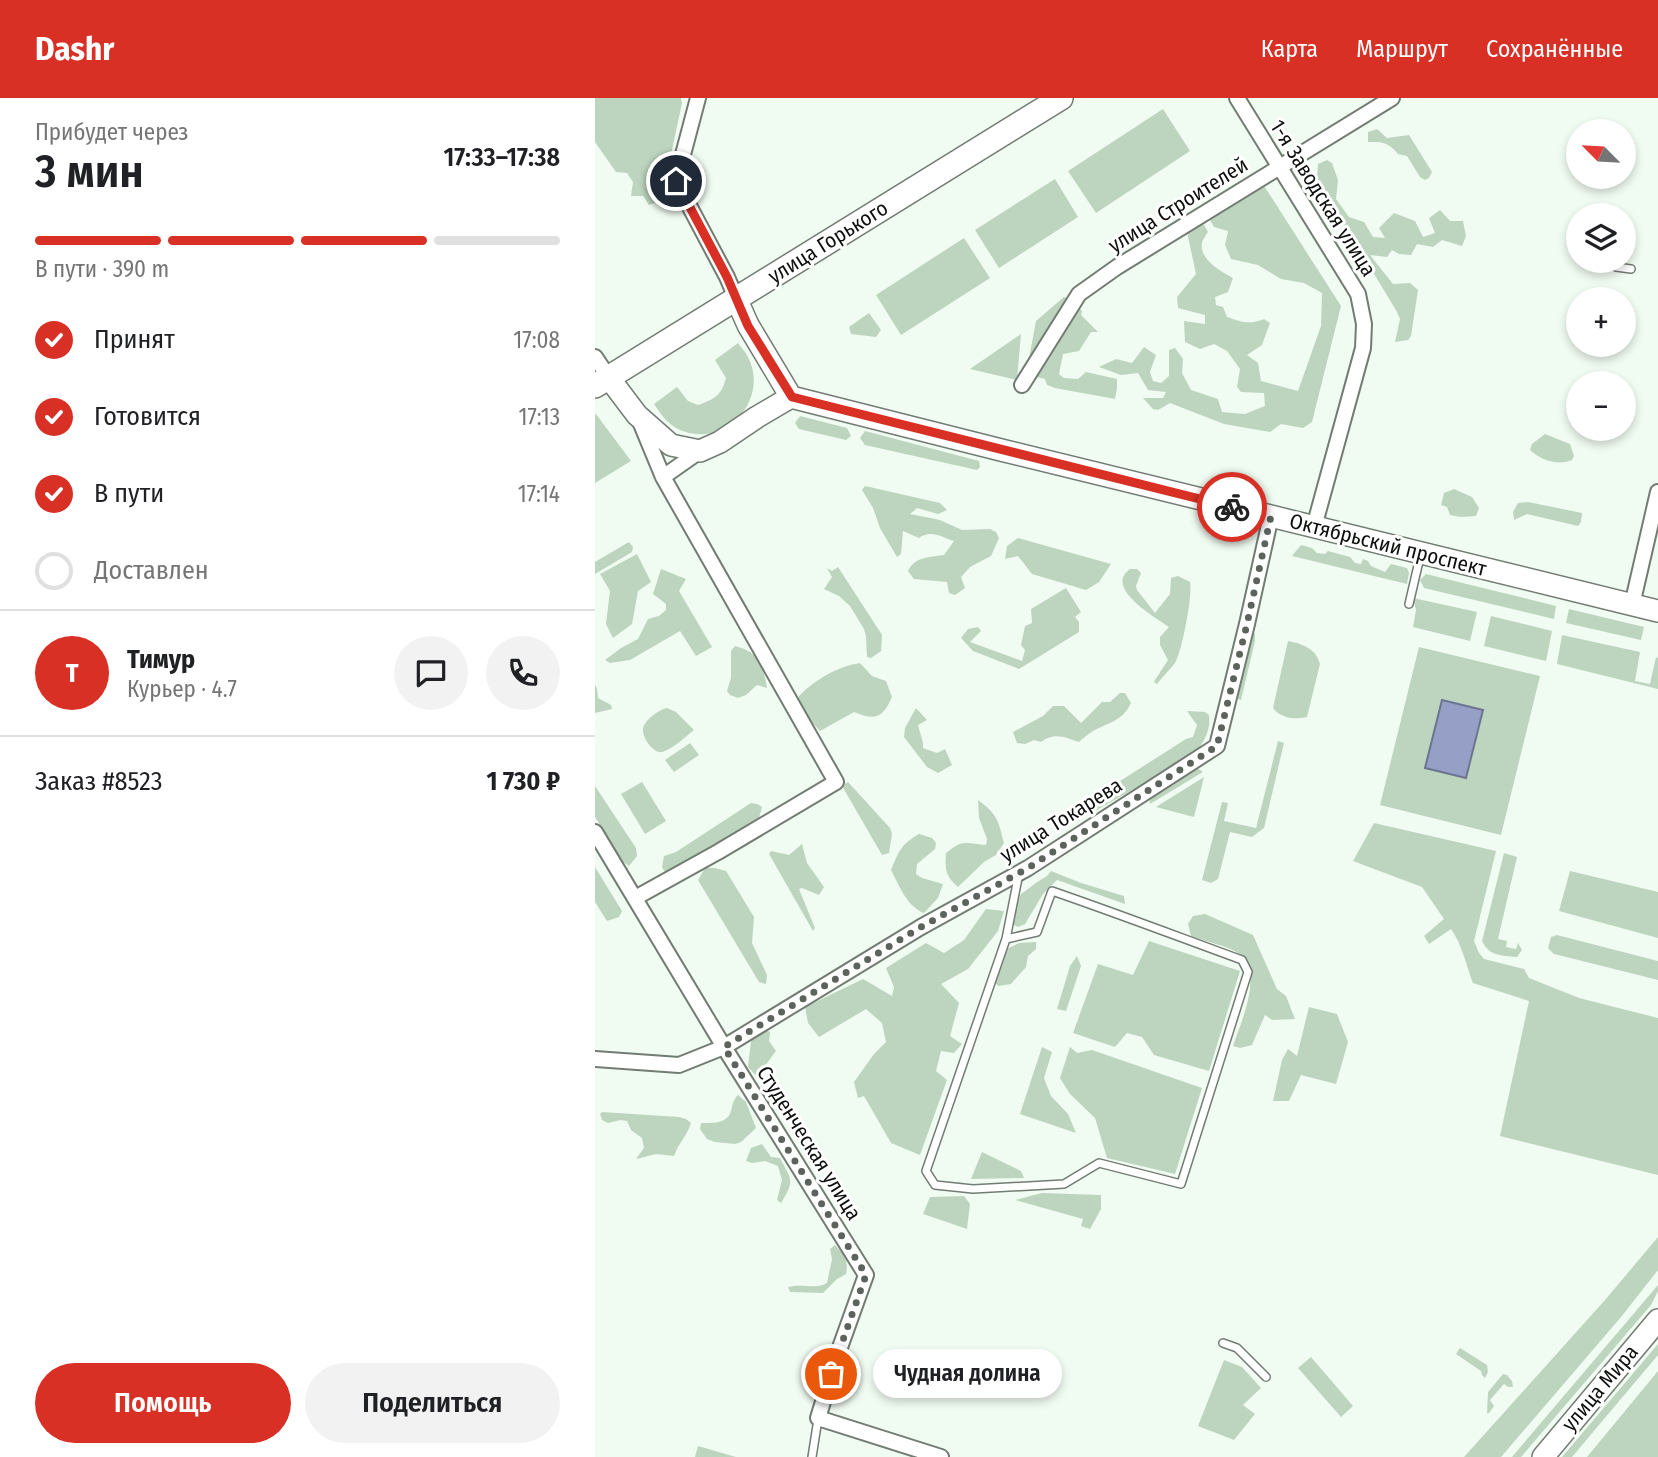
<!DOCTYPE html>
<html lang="ru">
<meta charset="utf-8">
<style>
:root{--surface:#fff;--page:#f2f2f2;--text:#202124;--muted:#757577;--line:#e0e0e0;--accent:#d93025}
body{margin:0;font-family:"Fira Sans Condensed",sans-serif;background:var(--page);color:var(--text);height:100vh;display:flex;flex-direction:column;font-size:26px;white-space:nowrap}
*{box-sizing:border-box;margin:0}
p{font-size:23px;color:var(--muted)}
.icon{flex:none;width:38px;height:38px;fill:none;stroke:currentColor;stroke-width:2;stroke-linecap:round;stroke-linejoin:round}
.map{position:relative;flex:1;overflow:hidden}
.side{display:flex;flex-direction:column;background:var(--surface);width:595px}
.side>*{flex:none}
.needle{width:46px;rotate:294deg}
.buttons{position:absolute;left:971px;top:21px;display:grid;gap:14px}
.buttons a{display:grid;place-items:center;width:70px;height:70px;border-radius:50%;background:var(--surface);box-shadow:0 4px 10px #0003;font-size:35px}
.pin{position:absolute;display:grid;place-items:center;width:60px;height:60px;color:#fff;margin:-30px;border:4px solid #fff;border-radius:50%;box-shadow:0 2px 7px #0007}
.courier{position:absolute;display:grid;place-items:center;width:70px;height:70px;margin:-35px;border:5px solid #d93025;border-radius:50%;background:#fff;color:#222;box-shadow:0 2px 9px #0007}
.bubble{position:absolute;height:49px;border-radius:24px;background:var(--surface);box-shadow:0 4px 10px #0003;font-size:23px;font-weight:600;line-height:49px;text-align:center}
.summary em{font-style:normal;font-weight:600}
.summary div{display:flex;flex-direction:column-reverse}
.summary{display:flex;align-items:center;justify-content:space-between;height:119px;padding:0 35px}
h1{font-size:46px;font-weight:600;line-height:52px}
.bar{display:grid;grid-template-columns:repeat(4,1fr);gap:10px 7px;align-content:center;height:84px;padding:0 35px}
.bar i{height:9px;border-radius:5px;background:var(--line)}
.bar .on{background:var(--accent)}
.bar p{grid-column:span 4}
.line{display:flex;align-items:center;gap:18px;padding:0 35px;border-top:2px solid var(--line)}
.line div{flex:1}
.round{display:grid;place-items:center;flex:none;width:74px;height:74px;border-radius:37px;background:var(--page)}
ol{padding:0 35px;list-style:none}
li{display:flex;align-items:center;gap:21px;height:77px}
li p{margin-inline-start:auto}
li .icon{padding:7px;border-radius:50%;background:var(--accent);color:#fff;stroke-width:4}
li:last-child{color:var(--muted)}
li i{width:38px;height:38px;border:4px solid var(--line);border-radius:50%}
.action{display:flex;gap:14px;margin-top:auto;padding:14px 35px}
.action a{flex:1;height:80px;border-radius:42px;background:var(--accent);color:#fff;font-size:28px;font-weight:600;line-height:80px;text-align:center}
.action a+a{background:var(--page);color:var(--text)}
header{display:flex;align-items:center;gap:42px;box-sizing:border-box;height:98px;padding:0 35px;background:var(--accent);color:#fff}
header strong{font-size:33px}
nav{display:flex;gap:38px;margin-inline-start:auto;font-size:24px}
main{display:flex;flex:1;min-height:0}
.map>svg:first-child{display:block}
</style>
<header>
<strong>Dashr</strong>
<nav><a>Карта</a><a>Маршрут</a><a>Сохранённые</a></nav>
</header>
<main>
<section class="side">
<div class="summary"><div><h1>3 мин</h1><p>Прибудет через</p></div><em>17:33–17:38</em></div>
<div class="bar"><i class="on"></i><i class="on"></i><i class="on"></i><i></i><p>В пути · 390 m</p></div>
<ol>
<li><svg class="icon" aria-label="check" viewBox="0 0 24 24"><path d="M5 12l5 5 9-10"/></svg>Принят<p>17:08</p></li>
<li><svg class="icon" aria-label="check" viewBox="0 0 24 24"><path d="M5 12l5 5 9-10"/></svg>Готовится<p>17:13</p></li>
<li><svg class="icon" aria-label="check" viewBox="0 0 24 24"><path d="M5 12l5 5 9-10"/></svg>В пути<p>17:14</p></li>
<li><i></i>Доставлен</li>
</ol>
<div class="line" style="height:126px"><b class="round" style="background:var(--accent);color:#fff">Т</b><div><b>Тимур</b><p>Курьер · 4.7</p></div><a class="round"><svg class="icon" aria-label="chat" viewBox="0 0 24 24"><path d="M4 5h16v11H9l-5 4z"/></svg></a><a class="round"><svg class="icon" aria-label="phone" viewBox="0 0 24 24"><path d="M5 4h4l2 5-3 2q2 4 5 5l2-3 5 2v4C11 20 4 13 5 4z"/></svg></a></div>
<div class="line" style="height:91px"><div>Заказ #8523</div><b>1 730 ₽</b></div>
<div class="action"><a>Помощь</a><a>Поделиться</a></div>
</section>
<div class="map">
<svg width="1063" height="1359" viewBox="0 0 1063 1359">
<rect width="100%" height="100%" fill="#f0fbf1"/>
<path fill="#bdd5bf" d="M 0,0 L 86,0 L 87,5 L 66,103 L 54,107 L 48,98 L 36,98 L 38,84 L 32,75 L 21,74 L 0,44 Z
M 568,11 L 595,53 L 501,115 L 473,73 Z
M 782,31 L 792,40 L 814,37 L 837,74 L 834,80 L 830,82 L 825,79 L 812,58 L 803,56 C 793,44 788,44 773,44 L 773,34 Z
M 732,62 L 737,65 L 743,82 L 741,101 L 754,119 L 769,124 L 778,139 L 790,140 L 784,130 L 799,115 L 820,123 L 828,139 L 840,135 L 834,120 L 845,112 L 855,123 L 868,123 L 871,138 L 867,148 L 847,142 L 838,149 L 822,146 L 816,157 L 804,156 L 797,152 L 792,159 L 775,157 L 798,186 L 815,185 L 823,192 L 816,238 L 813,242 L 800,244 L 805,221 L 802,214 L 722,81 L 723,66 Z
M 460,81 L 483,119 L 404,170 L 380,132 Z
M 666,83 L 746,208 L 717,324 L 708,330 L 686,326 L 675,334 L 629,326 L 575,305 L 563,312 L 558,311 L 548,300 L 568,300 L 571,294 L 553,292 L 543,275 L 526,277 L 504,269 L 521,261 L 537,265 L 549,249 L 561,257 L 555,274 L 558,283 L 566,285 L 574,278 L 574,252 L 580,250 L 588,261 L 587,275 L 596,292 L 623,301 L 627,314 L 650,316 L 670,308 L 669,295 L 646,294 L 642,289 L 645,271 L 632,253 L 619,246 L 605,251 L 590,244 L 589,223 L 610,226 L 610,217 L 583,210 L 582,199 L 601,176 L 592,134 L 605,120 L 613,134 C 612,135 607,143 607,145 C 604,161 626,174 638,180 L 633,194 L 620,199 L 621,207 L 628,209 L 632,219 C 646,224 655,227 669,221 L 675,225 L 667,247 L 652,257 L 663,265 L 666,283 L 703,293 L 726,228 L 727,195 L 709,185 L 686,181 L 663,167 L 636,161 L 630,147 L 633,133 L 619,129 L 611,115 Z
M 369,140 L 395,180 L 306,237 L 281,197 Z
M 469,199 L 474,201 L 487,213 L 486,217 L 503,234 L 496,234 L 484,253 L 468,256 L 464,276 L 469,280 L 483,281 L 491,274 L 522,281 L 522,290 L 520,301 L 460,290 L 452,287 L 450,281 L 434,277 L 432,271 L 441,223 Z
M 274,215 L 286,232 L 281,239 L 256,236 L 254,229 Z
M 426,236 L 422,282 L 375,271 Z
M 143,245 C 146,250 151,254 153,259 C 176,304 126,354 81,330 C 71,324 65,315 59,306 L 82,289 L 93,303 L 103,307 C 120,301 126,298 131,280 L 120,262 Z
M 0,316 L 1,316 L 36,363 L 0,385 Z
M 205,318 L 252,330 L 256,338 L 251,342 L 204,331 L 200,325 Z
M 270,333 L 384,363 L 385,369 L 382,372 L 270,347 L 265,340 Z
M 950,336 L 975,346 L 979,358 L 977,362 C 964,368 945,362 935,352 L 937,346 Z
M 270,388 L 345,405 L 352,412 L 343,416 L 322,410 L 315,416 L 345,422 L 367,432 L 395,431 L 401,434 L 404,440 L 396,458 L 375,469 L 366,479 L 370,490 L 360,497 L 354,495 L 352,484 L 319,481 L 313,473 C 319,459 335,459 349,457 L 359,443 C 347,439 335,431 324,440 L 308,433 L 306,456 L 302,459 L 285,430 L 278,410 L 267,392 Z
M 859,391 L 877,399 L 884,410 L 881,418 L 866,419 L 855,417 L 852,409 L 846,407 L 849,395 Z
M 933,404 L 987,415 L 986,424 L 983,428 L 932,416 L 919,422 L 918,414 L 923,405 Z
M 423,440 L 516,466 L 504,484 L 491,492 L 437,476 L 423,458 L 410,461 L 412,448 Z
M 34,444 L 38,449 L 37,454 L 0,476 L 0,464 Z
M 706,447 L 717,450 L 722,455 L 730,456 L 733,453 L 755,459 L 760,465 L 766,466 L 768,461 L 773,463 L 776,468 L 790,474 L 796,466 L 812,470 L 814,475 L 812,486 L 697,458 Z
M 42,456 L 56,484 L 43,493 L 37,526 L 18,540 L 11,526 L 15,493 L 5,476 Z
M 243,469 L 287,537 L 286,553 L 276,560 L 272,559 L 271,538 L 269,531 L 255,508 L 244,498 L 229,491 L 237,479 L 232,470 L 237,473 Z
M 66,471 L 91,481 L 84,493 L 117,549 L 101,558 L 85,533 L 35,562 L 15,565 L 10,562 L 26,550 L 43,541 L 53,521 L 64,518 L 71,512 L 71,506 L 58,496 Z
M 535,471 L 542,471 L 546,475 L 541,488 L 542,492 L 560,515 L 575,496 L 576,480 L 583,478 L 595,484 C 598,496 587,554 580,565 C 575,572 567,579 562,586 L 559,584 L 560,582 L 573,562 L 565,547 L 565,539 L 574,529 C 561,520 508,490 535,471 Z
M 831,476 L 961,508 L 959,521 L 829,490 L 825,482 Z
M 471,490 L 486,514 L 480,519 L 484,524 L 484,534 L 424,571 L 378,553 L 366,540 L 373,531 L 383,529 L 386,533 L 375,544 L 427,563 L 430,552 L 426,547 L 430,528 L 437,525 L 436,511 Z
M 818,500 L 882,514 L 875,543 L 818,529 L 821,512 Z
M 974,511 L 1049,529 L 1046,542 L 971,525 Z
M 896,518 L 957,533 L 951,563 L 889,548 Z
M 660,535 L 660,543 L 646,602 L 638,600 L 654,538 Z
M 967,537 L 1045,554 L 1040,583 L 1055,586 L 1061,559 L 1063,560 L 1063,591 L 962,566 Z
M 693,543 C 707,546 721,550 725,566 L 712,619 C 700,622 685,620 678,610 Z
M 140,548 C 164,554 168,567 172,590 L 162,587 L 151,597 L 143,600 L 135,597 L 132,593 L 136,580 L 136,553 Z
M 824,549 L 945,578 L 906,737 L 785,707 Z
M 265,565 L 277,578 L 291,583 L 297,599 C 288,620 280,623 259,614 L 225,633 C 217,623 203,612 204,598 C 221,581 241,569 265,565 Z
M 0,587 L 2,590 L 3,600 L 16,607 L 17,611 L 0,615 Z
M 525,595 L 530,595 L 536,605 C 527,624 514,624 498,633 C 493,636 488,640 484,644 C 469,639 460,634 446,644 L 439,642 L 430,646 L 422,645 L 418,634 L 448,618 L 458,608 L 469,608 L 486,625 L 507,604 L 515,604 Z
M 72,610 L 81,614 L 99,632 C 90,639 78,651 67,654 C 58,656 47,639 48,631 C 49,622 65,611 72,610 Z
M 321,610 L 332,622 L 323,627 L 328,645 L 328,650 L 342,655 L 350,651 L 357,667 L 343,675 L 332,669 L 309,639 L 310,630 Z
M 592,613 L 610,614 L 614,617 C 616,633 609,643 600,656 L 495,716 L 489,714 L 489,706 L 591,641 L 598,639 L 602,627 Z
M 683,643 L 689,645 L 669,730 L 657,739 L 635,734 L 623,781 L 616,785 L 607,782 L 627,704 L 633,705 L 629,723 L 661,730 Z
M 95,645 L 104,657 L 79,674 L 70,662 Z
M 601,669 L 608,674 L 555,706 L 554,697 Z
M 609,679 L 599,719 L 561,709 Z
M 47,684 L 71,723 L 50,736 L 26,696 Z
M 253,684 L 295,730 L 297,736 L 294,755 L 287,757 L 247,688 Z
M 0,688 L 41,750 L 42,758 L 34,768 L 27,763 L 0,719 Z
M 383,702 C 403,717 403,722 409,745 L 401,757 L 389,764 L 363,789 C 350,778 350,771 351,755 C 367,741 371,745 391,747 L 392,741 L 384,720 Z
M 156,705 L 162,706 L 167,709 L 164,720 L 145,738 L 76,775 L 69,773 L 67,769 L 69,758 L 81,754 Z
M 779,725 L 901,753 L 879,843 L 884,855 L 889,861 L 929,871 L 934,880 L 984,900 L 1063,920 L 1063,1077 L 905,1038 L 934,903 L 878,885 C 871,867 867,846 856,831 L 834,846 L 829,838 L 849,821 L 827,789 L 758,763 Z
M 324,736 L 337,740 L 341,745 L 340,751 L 322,766 L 321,776 L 327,780 L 348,786 L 343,800 L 329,815 C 312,809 304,787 296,772 C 304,753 306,746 324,736 Z
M 207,746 L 212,765 L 229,789 L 224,797 L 207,790 L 204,791 L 220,830 L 218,833 L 174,756 L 176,753 L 194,757 Z
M 909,755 L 922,759 L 903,841 L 912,843 L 911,849 L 921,851 L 923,845 L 927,852 L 922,859 C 906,857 895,859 887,843 Z
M 0,769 L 27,813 L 24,819 L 12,823 L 0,804 Z
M 110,770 L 120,770 L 131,773 L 159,819 L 157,845 L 172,877 L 171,886 L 164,884 L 103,782 Z
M 456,773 L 486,785 L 529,798 L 530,806 L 462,782 L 448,796 L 430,826 L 423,829 L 419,827 L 418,821 L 425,797 L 442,784 L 452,778 Z
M 975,773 L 1063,794 L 1063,840 L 964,813 Z
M 391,811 L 409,813 L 403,833 L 373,871 L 346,886 L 364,905 L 355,938 L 367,946 L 359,955 L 346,953 L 341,973 L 352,982 L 325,1057 L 296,1045 L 269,998 L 263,1000 L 259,984 L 279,956 L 291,944 L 287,925 L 271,911 L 224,939 L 213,925 L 210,909 L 268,881 L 297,898 L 299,889 L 291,870 L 331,845 L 349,855 L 369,842 Z
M 610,816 L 658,837 L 682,891 L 691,898 L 700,921 L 677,922 L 670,917 L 657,947 L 645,950 L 638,948 C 646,924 670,873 643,855 C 633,848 608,843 596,838 L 593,826 L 598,818 Z
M 962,837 L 1063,863 L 1063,882 L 959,856 L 953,850 L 956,839 Z
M 554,843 L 645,873 L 614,973 L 559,957 L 547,939 L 532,935 L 520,949 L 478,935 L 503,866 L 538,877 Z
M 441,844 L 441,851 L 433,858 L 431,869 L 416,886 L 403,888 L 398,882 L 407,868 L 412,851 L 424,845 Z
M 482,858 L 486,868 L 471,913 L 462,911 L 475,868 Z
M 714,909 L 742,916 L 753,944 L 741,986 L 706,977 L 694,1003 L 678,1003 L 687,962 L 693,951 L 702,958 Z
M 169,931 L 175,934 L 174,943 L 181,953 L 167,972 L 164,981 L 153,969 L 156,943 Z
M 447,949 L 457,954 L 449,980 L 456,998 L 473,1016 L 481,1035 L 425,1016 Z
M 475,949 L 482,955 L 497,952 L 607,990 L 580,1076 L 512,1060 L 500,1020 L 475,996 L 465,980 Z
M 143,997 L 151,1004 L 161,1030 L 146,1044 L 140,1046 L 120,1044 L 112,1041 L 105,1031 L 106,1025 C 118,1025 132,1026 136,1013 C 138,1006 138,1002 143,997 Z
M 7,1014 L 84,1019 L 91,1021 L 96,1025 C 92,1038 83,1046 79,1058 L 61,1056 L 41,1061 L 49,1050 L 47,1040 L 36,1032 L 32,1023 L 26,1022 L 13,1025 L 7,1022 L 5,1016 Z
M 167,1046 L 176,1059 L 185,1060 C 197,1083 200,1082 186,1105 L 182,1102 L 187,1082 L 183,1068 L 170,1063 L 157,1065 L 151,1063 L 156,1050 Z
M 387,1054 L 426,1073 L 429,1080 L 376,1081 Z
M 447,1095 L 506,1097 L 506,1111 L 495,1131 L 486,1128 L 488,1121 L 420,1102 Z
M 369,1098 L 375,1106 L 372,1131 L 328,1116 L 335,1099 Z
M 1063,1139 L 1063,1172 L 1026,1219 L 906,1359 L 869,1359 L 1010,1202 Z
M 240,1147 C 249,1156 254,1162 251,1176 L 242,1181 L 228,1195 L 195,1194 L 193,1189 C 208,1185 218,1192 232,1185 L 237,1161 L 235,1151 Z
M 1063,1187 L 1063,1193 L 1056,1207 L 926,1359 L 917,1359 Z
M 1063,1246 L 1063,1257 L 977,1359 L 967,1359 Z
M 865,1250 L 892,1267 L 893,1274 L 890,1280 L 887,1277 L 886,1273 L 861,1256 Z
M 716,1259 L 758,1308 L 746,1319 L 703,1270 Z
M 629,1262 L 647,1269 L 666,1290 L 648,1307 L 660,1316 L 639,1342 L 603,1328 Z
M 1063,1273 L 1063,1359 L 992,1359 Z
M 908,1276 L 912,1277 L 917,1283 L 918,1289 L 913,1289 L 909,1286 L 895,1302 L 899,1308 L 894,1315 L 892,1315 L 893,1294 Z
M 103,1348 L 141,1359 L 100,1359 Z"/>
<path fill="#96a0c7" stroke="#6d748f" stroke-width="2" d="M 847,602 L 888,612 L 871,680 L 830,670 Z"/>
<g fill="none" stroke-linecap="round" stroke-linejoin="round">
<defs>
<path id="service" d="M 1021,169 L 1036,171
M 814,506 L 825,459
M 411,841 L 442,834 L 457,793 C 521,815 584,839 647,862 L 653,874 L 586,1086 L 504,1065 L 469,1086 L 378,1091 L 340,1087 L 331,1073 L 411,841 L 424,775
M 628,1245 L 642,1250 L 671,1279
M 217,1359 L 223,1321"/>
<path id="minor" d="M 103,0 L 81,83 L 132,179 L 141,200
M 642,0 L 763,196 L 769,226 L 768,250 L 719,429
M 0,259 L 14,280
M 427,287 L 484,196 L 522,169 L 797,0
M 68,379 L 105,353
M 1037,507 L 1063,394
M 0,734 L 129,949 L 271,1177 L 243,1255 L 223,1320 L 346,1359
M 40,800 L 123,754 L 241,684 L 68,379 L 44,321
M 0,961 L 84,967 L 129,949 L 326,829 L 433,770 L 622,648 L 652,526 L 676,418"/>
<path id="secondary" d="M 141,200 L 153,227 L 196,299
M 14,280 L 42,317 L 76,347 L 105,353 L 125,344 L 162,319 L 196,299
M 196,299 L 406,352 L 1063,513
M 948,1359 L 1063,1222"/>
<path id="primary" d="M 0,288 L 466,0"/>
</defs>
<use href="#service" stroke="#737c73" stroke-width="10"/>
<use href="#minor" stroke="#737c73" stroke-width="18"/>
<use href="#secondary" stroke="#737c73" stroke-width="24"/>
<use href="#primary" stroke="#737c73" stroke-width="26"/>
<use href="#service" stroke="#fff" stroke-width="7"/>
<use href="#minor" stroke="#fff" stroke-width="14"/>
<use href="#secondary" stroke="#fff" stroke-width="21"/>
<use href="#primary" stroke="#fff" stroke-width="23"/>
</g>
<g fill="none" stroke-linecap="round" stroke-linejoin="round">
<path stroke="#5c625c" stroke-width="7" stroke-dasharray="0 12.6" d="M 236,1276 L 271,1177 L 129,949 L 326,829 L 433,770 L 622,648 L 652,526 L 676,418 L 637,409"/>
<path stroke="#d93025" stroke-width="9" d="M 81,83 L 132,179 L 153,228 L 197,299 L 637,409"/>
</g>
<g text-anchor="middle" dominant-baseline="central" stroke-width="6" stroke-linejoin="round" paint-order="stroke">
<g font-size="21" fill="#0c0f0c" stroke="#fff">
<text transform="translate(728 100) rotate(58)">1-я Заводская улица</text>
<text transform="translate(583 107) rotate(-32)">улица Строителей</text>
<text transform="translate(233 144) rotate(-32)">улица Горького</text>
<text transform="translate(793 447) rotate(14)">Октябрьский проспект</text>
<text transform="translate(466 722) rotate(-32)">улица Токарева</text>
<text transform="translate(214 1045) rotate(58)">Студенческая улица</text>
<text transform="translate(1005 1290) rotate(-50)">улица Мира</text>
</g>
</g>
</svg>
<div class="buttons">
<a><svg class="needle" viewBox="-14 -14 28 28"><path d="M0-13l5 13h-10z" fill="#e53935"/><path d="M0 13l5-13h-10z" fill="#757577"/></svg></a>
<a><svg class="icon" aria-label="layers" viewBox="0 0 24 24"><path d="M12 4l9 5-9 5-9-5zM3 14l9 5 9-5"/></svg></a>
<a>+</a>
<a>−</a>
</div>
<div class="pin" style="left:236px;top:1276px;background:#ea580c"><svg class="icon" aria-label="bag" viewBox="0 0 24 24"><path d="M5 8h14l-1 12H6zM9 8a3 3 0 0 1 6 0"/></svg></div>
<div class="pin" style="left:81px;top:83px;background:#1f2937"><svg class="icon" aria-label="home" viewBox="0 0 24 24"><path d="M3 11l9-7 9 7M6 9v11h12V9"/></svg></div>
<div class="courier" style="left:637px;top:409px"><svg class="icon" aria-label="bike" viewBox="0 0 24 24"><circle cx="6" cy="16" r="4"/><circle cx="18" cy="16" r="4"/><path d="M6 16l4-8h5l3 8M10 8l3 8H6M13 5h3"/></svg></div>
<div class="bubble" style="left:278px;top:1251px;width:189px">Чудная долина</div>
</div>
</main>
